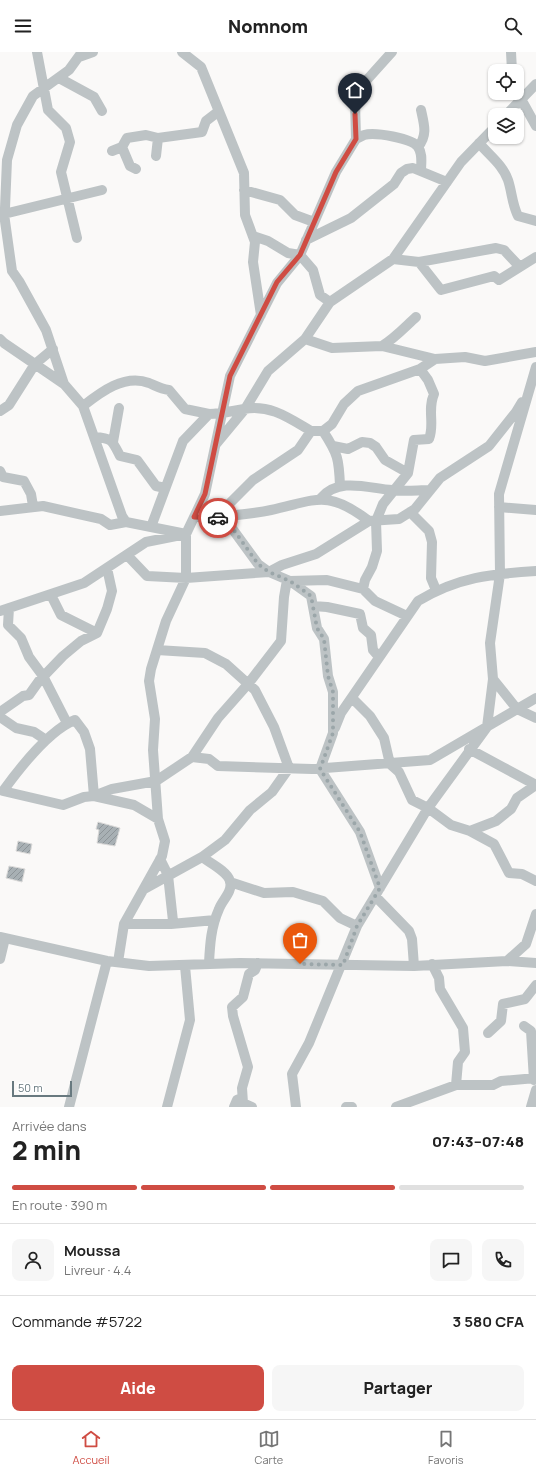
<!DOCTYPE html>
<html lang="fr">
<meta charset="utf-8">
<style>
:root{--surface:#fff;--page:#f6f6f6;--text:#222;--muted:#767676;--line:#e0e0e0;--accent:#cf4c43}
body{margin:0;font-family:Manrope,sans-serif;background:var(--page);color:var(--text);height:100vh;display:flex;flex-direction:column;font-size:15px;white-space:nowrap}
*{box-sizing:border-box;margin:0}
p{font-size:13px;color:var(--muted)}
.icon{flex:none;width:22px;height:22px;fill:none;stroke:currentColor;stroke-width:2;stroke-linecap:round;stroke-linejoin:round}
.map{position:relative;height:1055px;overflow:hidden}
.drawer{display:flex;flex-direction:column;background:var(--surface);flex:1}
.drawer>*{flex:none}
.controls{position:absolute;left:488px;top:12px;display:grid;gap:8px}
.controls a{display:grid;place-items:center;width:36px;height:36px;border-radius:8px;background:var(--surface);box-shadow:0 1px 3px #0004;font-size:20px}
.scale{position:absolute;left:12px;bottom:10px;width:60px;box-sizing:border-box;padding-left:4px;border:2px solid #68797f;border-top:0;font-size:11px;line-height:14px;white-space:nowrap;color:#68797f;-webkit-text-stroke:3px #fff;paint-order:stroke}
.pin{position:absolute;display:grid;place-items:center;width:34px;height:34px;color:#fff;margin:-41px -17px;border-radius:50% 50% 50% 0;rotate:-45deg;box-shadow:0 0 4px #0007}
.pin .icon{rotate:45deg}
.courier{position:absolute;display:grid;place-items:center;width:40px;height:40px;margin:-20px;border:3px solid #cf4c43;border-radius:50%;background:#fff;color:#222;box-shadow:0 1px 5px #0007}
.headline em{font-style:normal;font-weight:800}
.headline div{display:flex;flex-direction:column-reverse}
.headline{display:flex;align-items:center;justify-content:space-between;height:68px;padding:0 12px}
h1{font-size:26px;font-weight:800;line-height:30px}
.bar{display:grid;grid-template-columns:repeat(4,1fr);gap:6px 4px;align-content:center;height:48px;padding:0 12px}
.bar i{height:5px;border-radius:3px;background:var(--line)}
.bar .current{background:var(--accent)}
.bar p{grid-column:span 4}
.line{display:flex;align-items:center;gap:10px;padding:0 12px;border-top:1px solid var(--line)}
.line div{flex:1}
.round{display:grid;place-items:center;flex:none;width:42px;height:42px;border-radius:8px;background:var(--page)}
.primary-button{display:flex;gap:8px;margin-top:auto;padding:8px 12px}
.primary-button a{flex:1;height:46px;border-radius:8px;background:var(--accent);color:#fff;font-size:16px;font-weight:800;line-height:46px;text-align:center}
.primary-button a+a{background:var(--page);color:var(--text)}
header{display:flex;justify-content:space-between;align-items:center;height:52px;padding:0 12px;background:var(--surface);font-size:18px;font-weight:800}
.menu{display:flex;justify-content:space-around;align-items:center;height:56px;border-top:1px solid var(--line);background:var(--surface);font-size:11px;color:var(--muted)}
.menu a{display:grid;justify-items:center;gap:2px}
.menu .current{color:var(--accent)}
.map>svg:first-child{display:block}
</style>
<header><svg class="icon" aria-label="menu" viewBox="0 0 24 24"><path d="M4 6h16M4 12h16M4 18h16"/></svg>Nomnom<svg class="icon" aria-label="search" viewBox="0 0 24 24"><circle cx="10" cy="10" r="6"/><path d="M15 15l6 6"/></svg></header>
<div class="map">
<svg width="536" height="1055" viewBox="0 0 536 1055">
<defs>
<pattern id="building-hatch" width="6" height="6" patternUnits="userSpaceOnUse"><rect width="6" height="6" fill="#a8b0b4"/><path d="M-1 1l2-2M0 6l6-6M5 7l2-2" fill="none" stroke="#8d9498"/></pattern>
</defs>
<rect width="100%" height="100%" fill="#faf9f8"/>
<path fill="url(#building-hatch)" stroke="#dcdbda" d="M 98,770 L 120,776 L 115,794 L 97,791 L 99,778 L 96,777 Z
M 18,789 L 32,792 L 30,802 L 16,799 Z
M 9,814 L 25,817 L 22,830 L 6,826 Z"/>
<g fill="none" stroke-linecap="round" stroke-linejoin="round">
<path stroke="#bdc3c5" stroke-width="10" d="M 37,0 L 48,58 L 66,76 L 70,90 L 61,120 L 77,186
M 182,0 L 201,15 L 244,121 L 245,163 L 255,190 L 253,210 L 261,263
M 511,0 L 512,19
M 79,5 L 93,0
M 59,26 L 94,45 L 102,59
M 517,34 L 521,47 L 536,74
M 506,63 L 536,32
M 356,87 C 358,86 362,84 364,83 C 375,80 412,86 418,95 C 423,102 421,111 421,119
M 479,91 C 489,103 503,113 508,128 C 512,140 512,152 518,164 L 536,169
M 122,95 L 130,114 L 136,117
M 418,95 C 428,83 424,72 421,58
M 112,99 L 122,95 L 127,86 L 146,83 L 158,86
M 156,104 L 158,86 L 202,80 L 206,69 L 219,59
M 244,138 L 280,148 L 295,163 L 314,170
M 0,165 L 4,162 L 5,156 L 7,108 L 17,73 L 33,44 L 69,18 L 82,0
M 253,184 L 268,189 L 288,201 L 300,203 L 313,218 L 320,243 L 330,250
M 306,188 L 351,166 L 394,132 L 401,121 L 407,117 L 413,116 L 447,130
M 393,207 L 419,210 L 496,196 L 504,198 L 518,213 L 523,213 L 536,205
M 419,210 L 441,238 L 494,224 L 499,228 L 523,213
M 0,287 L 4,291 L 64,332 L 83,354 L 122,464 L 126,470 L 186,482 L 186,526 L 166,569 L 151,617 L 149,629 L 155,667 L 153,698 L 158,767 L 165,789 L 162,804 L 124,872 L 118,910
M 305,287 L 332,296 L 382,294 L 435,307
M 382,294 C 395,286 405,275 416,265
M 64,332 L 46,278 L 19,229 L 12,219 L 4,162 L 102,138
M 83,354 C 101,340 124,322 149,331 C 156,334 161,337 169,338 L 185,357 L 209,362
M 0,359 L 9,353 L 35,312 L 53,297
M 323,379 C 338,402 339,407 340,434
M 94,385 C 112,386 112,388 120,404 L 137,408 L 156,434 L 165,436
M 113,390 L 119,356
M 216,392 L 245,357 L 268,319 L 305,287 L 330,250 L 393,207 L 461,110 L 495,75
M 333,394 L 348,397 L 362,390 L 370,391 L 376,395 L 385,408 L 408,421
M 0,419 L 3,425 L 24,429 L 31,442 L 33,454
M 321,446 C 339,425 367,436 392,438 C 404,440 418,438 430,438
M 499,455 L 536,458
M 0,459 L 43,454 L 101,467 L 110,473 L 126,470
M 410,460 L 429,479 L 432,490 L 431,526 L 436,538
M 194,465 L 216,465 L 253,428 L 298,398 L 311,379 L 323,379 L 332,372 L 344,352 L 358,339 L 420,317 L 435,307 L 465,305 L 485,309 L 536,300
M 216,465 L 231,475 L 258,512 L 269,520 L 290,529 L 311,544 L 317,576 L 324,587 L 328,624 L 333,640 L 333,681 L 320,717 L 360,780 L 380,836
M 216,465 C 234,463 253,462 271,458 C 317,448 327,437 369,469 L 399,467 L 415,457 L 440,426 L 489,394 L 516,360 L 522,350
M 151,475 L 183,389 L 209,362 C 221,362 232,359 244,357 C 270,352 289,366 311,379
M 127,503 L 147,524 L 186,526 L 269,520 L 282,513 L 316,502 L 369,469
M 290,529 L 327,528 L 363,537 L 375,549 L 407,564
M 363,537 L 365,528 L 372,515 L 377,499 L 376,469 L 383,452 L 408,421 L 414,388 L 429,387 C 435,372 427,358 434,342 L 428,328 L 420,317
M 51,543 L 61,563 L 97,581
M 313,554 L 327,555 L 360,562 L 363,576 L 371,583 L 373,598 L 379,605
M 9,556 L 8,573 L 21,586 L 29,605 L 43,624 L 67,671
M 0,559 L 84,531 L 146,490 L 186,482 L 205,442 L 230,324 L 277,231 L 300,203 L 336,120 L 356,87 L 355,49 L 365,30 L 392,0
M 493,627 L 517,657 L 536,666
M 352,646 L 370,664 L 384,686 L 390,712 L 399,720 L 412,748 L 428,756 L 451,773 L 470,779 L 494,792 L 509,821 L 522,822 L 536,829
M 0,660 L 23,644 L 29,643 L 39,629 L 63,604 L 81,589 L 97,581 L 107,557 L 112,539 L 107,516
M 0,665 L 16,676 L 34,680 L 46,688
M 335,676 L 341,661 L 418,549 C 458,525 491,522 536,519
M 469,697 L 536,733
M 192,705 L 218,666 L 248,632 L 281,589 L 284,545 L 287,528
M 158,767 L 134,753 L 94,744 L 84,745 L 63,753 L 3,739 C 19,717 49,678 75,668 L 84,680 L 90,697 L 94,744 L 112,737 L 156,729 L 192,705 L 209,707 L 218,714 L 312,717 L 430,708 L 536,646
M 470,779 L 496,769 L 511,757 L 517,746 L 536,733
M 202,805 C 210,811 227,819 230,829 C 233,840 222,848 219,857 C 211,875 210,892 209,911
M 230,830 L 264,841 L 293,840 L 323,849 L 340,866 L 357,874
M 144,837 L 202,805 L 225,788 L 250,758 L 272,740 L 289,716 L 274,675 L 255,638 L 226,612 L 205,601 L 157,598
M 375,844 L 409,879 L 412,887 L 414,914
M 124,872 L 171,872 L 173,869 L 168,823 L 160,807
M 171,872 L 215,868
M 0,885 L 107,909 L 149,914 L 240,911 L 414,914 L 507,909 L 536,911
M 0,907 L 5,886
M 507,909 L 526,892 L 536,862
M 432,912 L 439,926 L 440,937 L 463,976 L 465,1000 L 458,1010 L 456,1033
M 524,974 L 531,979 L 534,1028
M 488,981 L 501,969 L 503,952 L 525,947 L 536,933
M 69,1055 L 107,909
M 167,1055 L 190,968 L 185,914
M 234,1055 L 237,1048 L 242,1046
M 252,1055 L 243,1051 L 242,1036 L 248,1015 L 233,964 L 232,955 L 243,945 L 249,922 L 255,918 L 258,911
M 296,1055 L 292,1022 L 309,991 L 357,874 L 428,756 L 487,675 L 493,627 L 490,591 L 500,522 L 499,442 L 536,315
M 346,1055 L 352,1055
M 396,1055 L 456,1033 L 493,1033 L 501,1029 L 536,1026
M 531,1055 L 536,1038"/>
</g>
<g fill="none" stroke-linecap="round" stroke-linejoin="round">
<path stroke="#9ba6a9" stroke-width="4" stroke-dasharray="0 7.2" d="M 218,466 L 231,474 L 258,512 L 269,520 L 290,529 L 311,544 L 317,576 L 324,587 L 328,624 L 333,640 L 333,681 L 320,717 L 360,780 L 380,836 L 357,874 L 343,913 L 300,912"/>
<path stroke="#cf4c43" stroke-width="5" d="M 218,466 L 194,465 L 205,442 L 230,324 L 277,230 L 300,203 L 336,120 L 356,87 L 355,62"/>
</g>
</svg>
<div class="controls">
<a><svg class="icon" aria-label="locate" viewBox="0 0 24 24"><circle cx="12" cy="12" r="6"/><path d="M12 2v4M12 18v4M2 12h4M18 12h4"/></svg></a>
<a><svg class="icon" aria-label="layers" viewBox="0 0 24 24"><path d="M12 4l9 5-9 5-9-5zM3 14l9 5 9-5"/></svg></a>
</div>
<div class="scale">50 m</div>
<div class="pin" style="left:300px;top:912px;background:#ea580c"><svg class="icon" aria-label="bag" viewBox="0 0 24 24"><path d="M5 8h14l-1 12H6zM9 8a3 3 0 0 1 6 0"/></svg></div>
<div class="pin" style="left:355px;top:62px;background:#1f2937"><svg class="icon" aria-label="home" viewBox="0 0 24 24"><path d="M3 11l9-7 9 7M6 9v11h12V9"/></svg></div>
<div class="courier" style="left:218px;top:466px"><svg class="icon" aria-label="car" viewBox="0 0 24 24"><path d="M5 17H2v-5l4-1 3-4h7l3 4 3 1v5h-3M9 17h6M6 11h13"/><circle cx="7" cy="17" r="2"/><circle cx="17" cy="17" r="2"/></svg></div>
</div>
<section class="drawer">
<div class="headline"><div><h1>2 min</h1><p>Arrivée dans</p></div><em>07:43–07:48</em></div>
<div class="bar"><i class="current"></i><i class="current"></i><i class="current"></i><i></i><p>En route · 390 m</p></div>
<div class="line" style="height:72px"><a class="round"><svg class="icon" aria-label="person" viewBox="0 0 24 24"><circle cx="12" cy="8" r="4"/><path d="M4 21q1-7 8-7t8 7"/></svg></a><div><b>Moussa</b><p>Livreur · 4.4</p></div><a class="round"><svg class="icon" aria-label="chat" viewBox="0 0 24 24"><path d="M4 5h16v11H9l-5 4z"/></svg></a><a class="round"><svg class="icon" aria-label="phone" viewBox="0 0 24 24"><path d="M5 4h4l2 5-3 2q2 4 5 5l2-3 5 2v4C11 20 4 13 5 4z"/></svg></a></div>
<div class="line" style="height:52px"><div>Commande #5722</div><b>3 580 CFA</b></div>
<div class="primary-button"><a>Aide</a><a>Partager</a></div>
</section>
<nav class="menu">
<a class="current"><svg class="icon" aria-label="home" viewBox="0 0 24 24"><path d="M3 11l9-7 9 7M6 9v11h12V9"/></svg>Accueil</a>
<a><svg class="icon" aria-label="map" viewBox="0 0 24 24"><path d="M3 6l6-2 6 2 6-2v14l-6 2-6-2-6 2zM9 4v14M15 6v14"/></svg>Carte</a>
<a><svg class="icon" aria-label="saved" viewBox="0 0 24 24"><path d="M7 4h10v16l-5-4-5 4z"/></svg>Favoris</a>
</nav>
